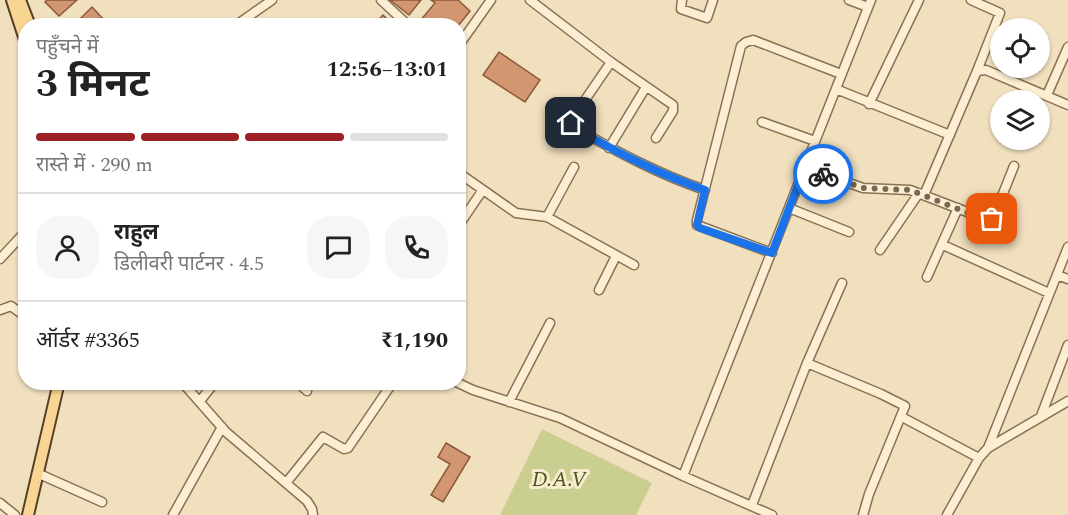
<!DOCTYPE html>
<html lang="hi">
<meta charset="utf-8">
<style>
:root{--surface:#fff;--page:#f6f6f6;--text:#222;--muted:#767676;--line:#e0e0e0;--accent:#9e2125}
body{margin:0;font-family:Spectral,"Noto Sans Devanagari",serif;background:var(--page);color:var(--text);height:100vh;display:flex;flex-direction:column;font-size:22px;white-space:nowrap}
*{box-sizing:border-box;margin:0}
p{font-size:20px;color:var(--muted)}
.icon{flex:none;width:33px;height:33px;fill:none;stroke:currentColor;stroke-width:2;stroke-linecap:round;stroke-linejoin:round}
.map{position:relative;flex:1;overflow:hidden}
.details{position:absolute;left:18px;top:18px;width:448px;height:372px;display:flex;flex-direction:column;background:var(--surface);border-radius:24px;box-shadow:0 2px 4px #0004}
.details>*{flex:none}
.tools{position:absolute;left:990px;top:18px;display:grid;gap:12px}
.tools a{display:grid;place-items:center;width:60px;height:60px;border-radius:50%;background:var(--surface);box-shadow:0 2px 4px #0004;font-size:30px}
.pin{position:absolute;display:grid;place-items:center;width:51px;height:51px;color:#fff;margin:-26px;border-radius:12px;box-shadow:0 3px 9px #0006}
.courier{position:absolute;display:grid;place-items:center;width:60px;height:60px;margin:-30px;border:4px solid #1a73e8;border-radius:50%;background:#fff;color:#222;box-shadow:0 2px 8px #0007}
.head em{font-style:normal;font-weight:700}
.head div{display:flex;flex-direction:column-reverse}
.head{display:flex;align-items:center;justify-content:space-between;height:102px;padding:0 18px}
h1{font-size:39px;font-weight:700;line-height:45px}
.bar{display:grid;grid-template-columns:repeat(4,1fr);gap:9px 6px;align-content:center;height:72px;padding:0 18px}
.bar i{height:8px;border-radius:4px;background:var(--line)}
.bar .active{background:var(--accent)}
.bar p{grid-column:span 4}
.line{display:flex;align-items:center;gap:15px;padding:0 18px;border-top:2px solid var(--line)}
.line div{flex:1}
.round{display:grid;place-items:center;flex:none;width:63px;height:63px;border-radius:24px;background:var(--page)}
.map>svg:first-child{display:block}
</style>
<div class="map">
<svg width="1068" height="515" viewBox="0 0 1068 515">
<rect width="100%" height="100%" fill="#f1e0be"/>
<path fill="#cacf91" d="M 542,429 L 652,483 L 636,515 L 500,515 Z"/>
<path fill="#d29771" stroke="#8b5839" stroke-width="1.5" d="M 47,0 L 77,0 L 59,16 L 45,2 Z
M 390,0 L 421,0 L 409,15 Z
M 431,0 L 458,0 L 470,11 L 458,26 L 425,26 L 420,21 L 435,3 Z
M 92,7 L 106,22 L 102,26 L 73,26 Z
M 383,15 L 394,26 L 373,26 Z
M 499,52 L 540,80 L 525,102 L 483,75 Z
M 822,151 L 842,161 L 835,176 L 815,166 Z
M 446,443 L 470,457 L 443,502 L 431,495 L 450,464 L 438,457 Z"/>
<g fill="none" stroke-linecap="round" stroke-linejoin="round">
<defs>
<path id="minor" d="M 381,0 L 409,26
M 530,0 L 611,62 L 673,105 L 673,111 L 656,138
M 682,0 L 681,9 L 707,18 L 713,0
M 849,0 L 868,7
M 971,0 L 1000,13 L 977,71
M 235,26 L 272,0
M 459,45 L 491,0
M 611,62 L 572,119 L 571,123 L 573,127 C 616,151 658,174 705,190
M 836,89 L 950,135
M 1047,95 L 1068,47
M 869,104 L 919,0
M 762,122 L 815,141
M 609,148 L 646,87
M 805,167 L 863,188 L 910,190 L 988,220 L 994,216 L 1014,166
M 459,173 L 516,213 L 547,217 L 634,265
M 924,195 L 977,71 L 986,70 L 1068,105
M 789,208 L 849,232
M 547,217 L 574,167
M 459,225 L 482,191
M 943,245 L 1049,293
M 880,250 L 919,193
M 772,253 L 697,225 L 697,220 L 741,46 L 746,42 L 753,40 L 841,74
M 0,259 L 26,231
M 1057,275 L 1068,279
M 927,277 L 958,208
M 599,290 L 616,256
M 0,310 L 11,306 L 26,317
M 807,363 L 881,394 L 905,406 L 869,494 L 863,515
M 182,382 L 226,432 L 307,501 L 312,509 L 313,515
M 297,382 L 307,391
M 456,382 L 473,390 L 560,418 L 683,476 L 772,515
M 200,401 L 215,382
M 509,402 L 550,323
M 1041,416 L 1068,345
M 902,417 L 979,458
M 988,448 L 1068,247
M 37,473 L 102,502
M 683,476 L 871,0
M 286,483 L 323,437 L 344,449 L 348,448 L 393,382
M 0,503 L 15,515
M 752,505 L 807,363 L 842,283
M 173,515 L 222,427
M 947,515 L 979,458 L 988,448 L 1068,401"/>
<path id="major" d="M 12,0 L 26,43
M 20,0 L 30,26
M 28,515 L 59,382"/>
</defs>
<use href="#minor" stroke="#8a7055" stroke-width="11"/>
<use href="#major" stroke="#573e2a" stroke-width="14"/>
<use href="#minor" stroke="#fbeed2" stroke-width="8"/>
<use href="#major" stroke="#f8d592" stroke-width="10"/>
</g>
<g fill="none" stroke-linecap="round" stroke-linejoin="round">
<path stroke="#796954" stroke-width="6" stroke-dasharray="0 10.8" d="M 823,174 L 863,188 L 910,190 L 981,218 L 988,220 L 992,219"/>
<path stroke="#1a73e8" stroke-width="8" d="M 571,123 L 573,127 C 616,152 658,174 705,190 L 697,225 L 700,228 L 772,253 L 805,167 L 823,174"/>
</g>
<g text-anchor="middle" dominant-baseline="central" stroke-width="6" stroke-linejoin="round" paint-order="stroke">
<g font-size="22" font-style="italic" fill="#4a5720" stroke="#f8ebce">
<text x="559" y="479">D.A.V</text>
</g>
</g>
</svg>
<div class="tools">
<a><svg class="icon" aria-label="locate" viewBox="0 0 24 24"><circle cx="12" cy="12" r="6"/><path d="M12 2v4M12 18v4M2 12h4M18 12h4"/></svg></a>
<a><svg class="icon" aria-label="layers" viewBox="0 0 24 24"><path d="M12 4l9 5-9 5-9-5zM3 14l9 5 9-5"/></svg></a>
</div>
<div class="pin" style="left:992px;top:219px;background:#ea580c"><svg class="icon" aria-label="bag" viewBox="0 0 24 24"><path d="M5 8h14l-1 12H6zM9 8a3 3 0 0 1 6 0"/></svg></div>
<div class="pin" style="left:571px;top:123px;background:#1f2937"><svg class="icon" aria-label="home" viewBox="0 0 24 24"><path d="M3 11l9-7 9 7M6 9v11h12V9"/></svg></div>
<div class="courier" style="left:823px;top:174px"><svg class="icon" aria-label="bike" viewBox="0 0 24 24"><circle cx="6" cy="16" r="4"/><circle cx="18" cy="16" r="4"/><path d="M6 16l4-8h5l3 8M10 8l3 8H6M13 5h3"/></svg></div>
<section class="details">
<div class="head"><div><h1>3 मिनट</h1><p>पहुँचने में</p></div><em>12:56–13:01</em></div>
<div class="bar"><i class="active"></i><i class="active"></i><i class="active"></i><i></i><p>रास्ते में · 290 m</p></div>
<div class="line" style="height:108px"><a class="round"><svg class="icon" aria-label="person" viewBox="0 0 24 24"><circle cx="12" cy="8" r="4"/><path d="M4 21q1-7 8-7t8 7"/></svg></a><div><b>राहुल</b><p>डिलीवरी पार्टनर · 4.5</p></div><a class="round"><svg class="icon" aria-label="chat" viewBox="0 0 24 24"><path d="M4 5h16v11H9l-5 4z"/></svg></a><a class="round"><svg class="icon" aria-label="phone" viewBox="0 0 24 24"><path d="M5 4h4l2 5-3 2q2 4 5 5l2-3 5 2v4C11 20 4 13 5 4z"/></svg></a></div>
<div class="line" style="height:78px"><div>ऑर्डर #3365</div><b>₹1,190</b></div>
</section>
</div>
